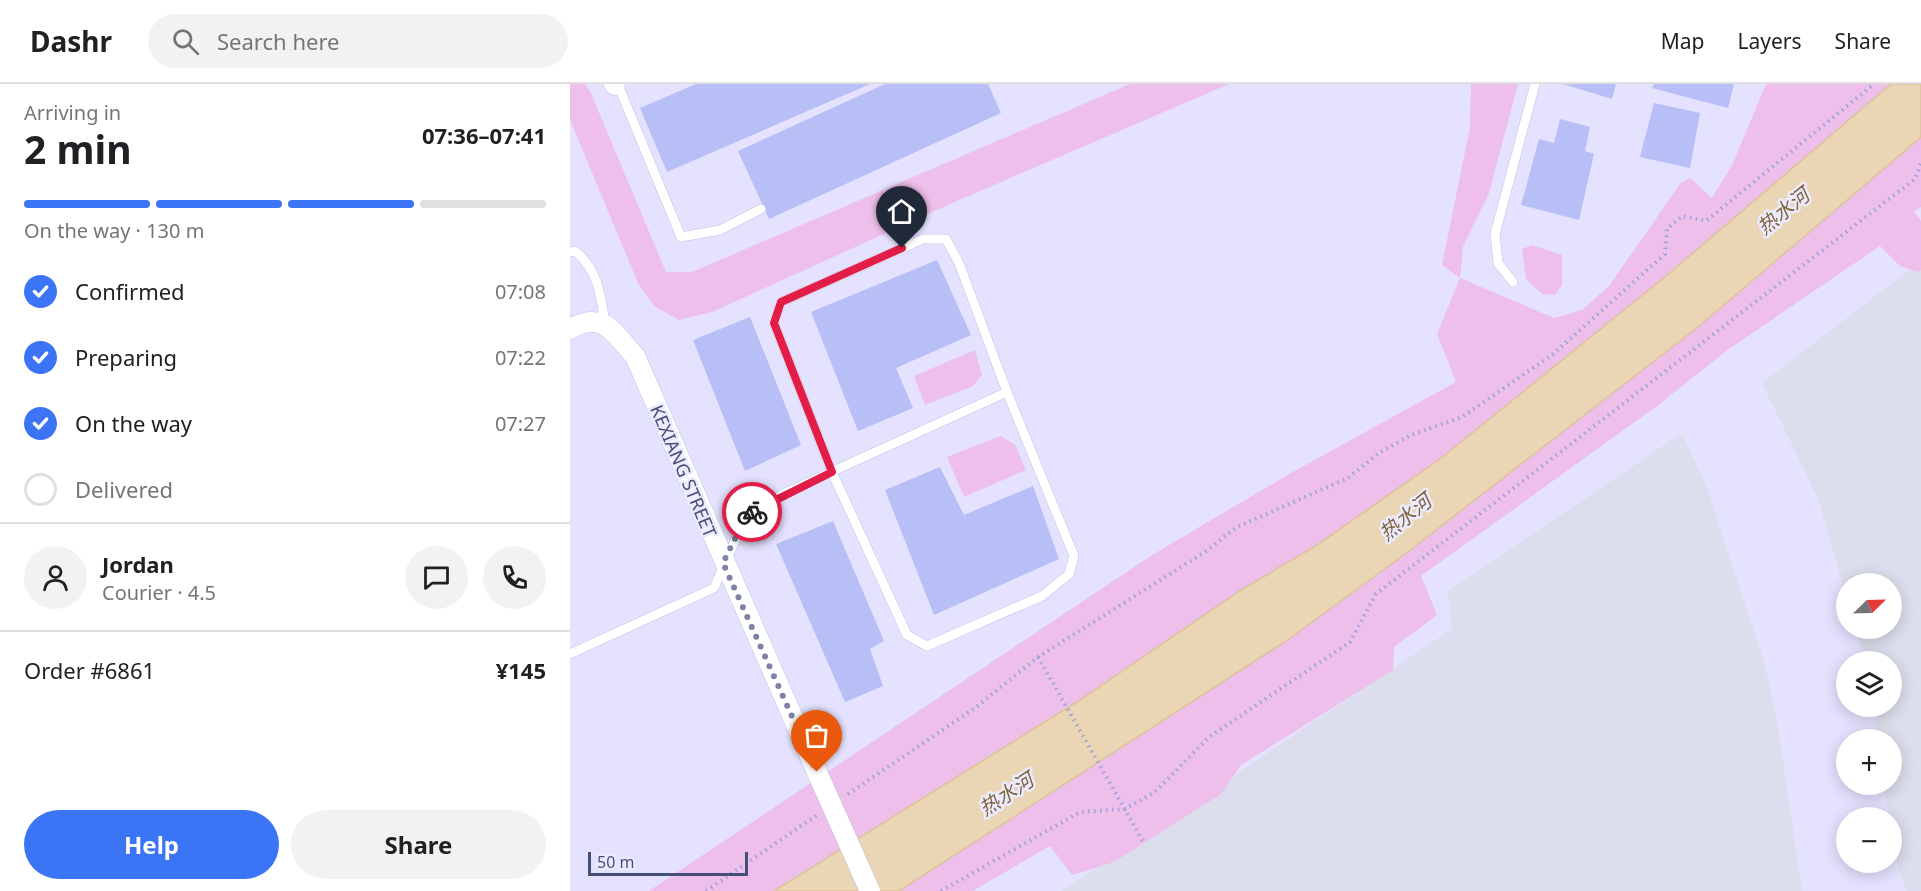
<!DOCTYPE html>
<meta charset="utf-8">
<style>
:root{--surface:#fff;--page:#f2f2f2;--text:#202124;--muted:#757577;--line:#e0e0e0;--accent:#3b74f4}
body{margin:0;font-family:"Noto Sans","Noto Sans SC",sans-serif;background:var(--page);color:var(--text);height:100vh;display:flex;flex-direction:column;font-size:22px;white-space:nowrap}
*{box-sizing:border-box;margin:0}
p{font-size:20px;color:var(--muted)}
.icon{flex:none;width:33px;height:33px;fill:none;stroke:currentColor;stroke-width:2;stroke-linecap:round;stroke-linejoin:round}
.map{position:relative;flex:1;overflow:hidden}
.side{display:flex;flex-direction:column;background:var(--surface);width:570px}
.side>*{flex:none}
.needle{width:39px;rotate:67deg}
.tools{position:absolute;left:1266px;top:489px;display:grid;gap:12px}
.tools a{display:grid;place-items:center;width:66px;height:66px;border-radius:50%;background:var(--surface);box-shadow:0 3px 15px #0003;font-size:30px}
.scale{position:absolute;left:18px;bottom:15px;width:160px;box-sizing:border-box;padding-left:6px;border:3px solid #464f78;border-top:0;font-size:16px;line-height:21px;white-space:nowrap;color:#464f78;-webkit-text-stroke:4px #eceaff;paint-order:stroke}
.pin{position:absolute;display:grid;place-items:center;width:51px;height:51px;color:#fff;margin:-62px -26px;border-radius:50% 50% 50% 0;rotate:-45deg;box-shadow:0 0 6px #0007}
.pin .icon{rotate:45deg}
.courier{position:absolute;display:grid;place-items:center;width:60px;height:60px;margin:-30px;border:4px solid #e11d48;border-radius:50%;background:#fff;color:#222;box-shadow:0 2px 8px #0007}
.overview em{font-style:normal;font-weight:700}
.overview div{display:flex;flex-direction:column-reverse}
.overview{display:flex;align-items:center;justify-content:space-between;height:102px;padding:0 24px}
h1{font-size:39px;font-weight:700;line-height:45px}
.bar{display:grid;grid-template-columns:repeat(4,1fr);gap:9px 6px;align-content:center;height:72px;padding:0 24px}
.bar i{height:8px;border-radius:4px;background:var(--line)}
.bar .selected{background:var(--accent)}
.bar p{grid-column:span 4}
.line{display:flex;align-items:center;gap:15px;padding:0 24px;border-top:2px solid var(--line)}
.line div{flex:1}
.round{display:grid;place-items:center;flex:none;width:63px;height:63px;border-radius:32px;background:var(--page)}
ol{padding:0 24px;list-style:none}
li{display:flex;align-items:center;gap:18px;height:66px}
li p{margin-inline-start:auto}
li .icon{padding:6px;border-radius:50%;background:var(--accent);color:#fff;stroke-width:4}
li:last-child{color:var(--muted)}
li i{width:33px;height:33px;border:3px solid var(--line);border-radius:50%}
.cta{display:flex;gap:12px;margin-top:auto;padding:12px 24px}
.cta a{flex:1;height:69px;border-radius:36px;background:var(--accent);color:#fff;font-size:24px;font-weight:700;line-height:69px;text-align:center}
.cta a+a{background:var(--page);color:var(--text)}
header{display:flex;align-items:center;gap:36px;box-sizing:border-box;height:84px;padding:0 30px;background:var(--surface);border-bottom:2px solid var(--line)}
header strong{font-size:28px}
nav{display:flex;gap:33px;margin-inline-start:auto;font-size:21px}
.search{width:420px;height:54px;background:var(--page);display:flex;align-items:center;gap:15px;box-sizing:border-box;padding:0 21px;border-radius:33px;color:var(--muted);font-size:22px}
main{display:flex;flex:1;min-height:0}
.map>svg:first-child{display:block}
</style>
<header>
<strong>Dashr</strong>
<div class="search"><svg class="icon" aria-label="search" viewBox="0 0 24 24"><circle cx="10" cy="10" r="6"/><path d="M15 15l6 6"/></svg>Search here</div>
<nav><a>Map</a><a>Layers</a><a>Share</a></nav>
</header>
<main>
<section class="side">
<div class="overview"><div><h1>2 min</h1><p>Arriving in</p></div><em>07:36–07:41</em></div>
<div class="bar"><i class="selected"></i><i class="selected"></i><i class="selected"></i><i></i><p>On the way · 130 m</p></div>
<ol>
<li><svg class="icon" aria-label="check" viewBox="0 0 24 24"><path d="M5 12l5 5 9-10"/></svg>Confirmed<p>07:08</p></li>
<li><svg class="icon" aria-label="check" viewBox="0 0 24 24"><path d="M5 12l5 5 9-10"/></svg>Preparing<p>07:22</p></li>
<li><svg class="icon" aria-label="check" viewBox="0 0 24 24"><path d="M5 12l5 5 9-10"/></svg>On the way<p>07:27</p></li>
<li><i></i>Delivered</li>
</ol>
<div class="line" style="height:108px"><a class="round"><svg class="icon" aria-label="person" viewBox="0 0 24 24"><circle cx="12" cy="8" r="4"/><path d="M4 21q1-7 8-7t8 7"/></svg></a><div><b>Jordan</b><p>Courier · 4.5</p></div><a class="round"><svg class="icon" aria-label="chat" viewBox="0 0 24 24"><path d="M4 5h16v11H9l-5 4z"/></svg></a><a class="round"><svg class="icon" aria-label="phone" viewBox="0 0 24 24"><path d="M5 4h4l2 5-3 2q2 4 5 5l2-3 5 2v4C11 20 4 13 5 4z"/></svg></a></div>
<div class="line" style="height:78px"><div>Order #6861</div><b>¥145</b></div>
<div class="cta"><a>Help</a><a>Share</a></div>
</section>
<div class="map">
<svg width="1351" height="807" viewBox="0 0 1351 807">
<rect width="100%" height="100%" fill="#e4e2fe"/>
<path fill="#dddeed" d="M 1351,177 L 1351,807 L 1337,807 L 1331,794 L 1322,754 L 1322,734 L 1319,733 L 1314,701 L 1322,700 L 1322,656 L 1308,655 L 1303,623 L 1322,622 L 1322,578 L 1295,577 L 1286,545 L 1322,544 L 1322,500 L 1276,500 L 1276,512 L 1249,417 L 1192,299 Z
M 1112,349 L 1137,404 L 1195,581 L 1208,643 L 1232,807 L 492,807 L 882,545 L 878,507 Z"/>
<path fill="#edbfea" d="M 0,0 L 15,0 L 20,7 L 96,188 L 122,188 L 560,0 L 659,0 L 387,117 L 142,228 L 109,236 L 84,222 L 68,199 L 0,36 Z
M 901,0 L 948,0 L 919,109 L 893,163 L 890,194 L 984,234 L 1012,226 L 1039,202 L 1110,100 L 1120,94 L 1142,114 L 1162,81 L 1196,0 L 1321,0 L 1096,192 L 870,375 L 747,461 L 668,508 L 510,616 L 204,807 L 79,807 L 582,471 L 721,389 L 886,298 L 867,250 L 890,194 L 872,181 L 900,43 Z
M 1351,53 L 1351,123 L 1344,128 L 1351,137 L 1351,186 L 1348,188 L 1330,182 L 1310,162 L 1156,267 L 1087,322 L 851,492 L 867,531 L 824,563 L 823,586 L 671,681 L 651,710 L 544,778 L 502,791 L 480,762 L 403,807 L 329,807 L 719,555 L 1128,243 Z
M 962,161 L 992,171 L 992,201 L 985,211 L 972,210 L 956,195 L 952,165 Z
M 405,266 L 412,291 L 403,302 L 355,321 L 344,292 Z
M 431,352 L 445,361 L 456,386 L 394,413 L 377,373 Z"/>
<path fill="#ead5b4" stroke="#dcc39a" stroke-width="1.5" d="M 1321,0 L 1351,0 L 1351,53 L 1128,243 L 839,467 L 719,555 L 329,807 L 204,807 L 510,616 L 668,508 L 747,461 L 870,375 L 1096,192 Z"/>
<path fill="#b7bff6" d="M 126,0 L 300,0 L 97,88 L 70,24 Z
M 315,0 L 418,0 L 431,29 L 199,135 L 168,67 Z
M 993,0 L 1046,0 L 1042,15 Z
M 1084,0 L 1164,0 L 1158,24 L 1082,4 Z
M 1084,19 L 1130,29 L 1120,84 L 1070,73 Z
M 990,35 L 1020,43 L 1015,67 L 1024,70 L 1009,136 L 951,121 L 969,55 L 984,59 Z
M 367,176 L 401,251 L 326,284 L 343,324 L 288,347 L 241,228 Z
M 180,233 L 231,361 L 175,387 L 123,256 Z
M 370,383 L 394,431 L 463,402 L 489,475 L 364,531 L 315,406 Z
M 263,437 L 314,557 L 300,565 L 313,602 L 275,618 L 206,460 Z"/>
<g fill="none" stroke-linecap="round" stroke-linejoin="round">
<defs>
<path id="service" d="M 48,0 L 45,1 L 51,8 L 111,153 L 150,146 L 191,125
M 353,155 L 376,155 L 389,179 L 437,308 L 504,472 L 499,490 L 472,512 L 357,562 L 337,551 L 262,388 L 204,239 L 211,218 Z
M 0,168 L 5,167 C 28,186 31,211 35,240
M 943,198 L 928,179 L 925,150 L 965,0
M 0,570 L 144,504 L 176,432 L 215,409 L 437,308"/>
<path id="minor" d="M 44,0 L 45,1
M 0,245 C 33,226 43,248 65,272 L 238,668"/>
</defs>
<use href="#service" stroke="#bfc1e5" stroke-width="10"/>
<use href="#minor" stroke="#bfc1e5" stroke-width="21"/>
<path stroke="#9aa3db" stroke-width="4" stroke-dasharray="1.5 4.5" stroke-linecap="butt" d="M 468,573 L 574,759
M 278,710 L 405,624 L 468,573 L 635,468 L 667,443 L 778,394 L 809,369 L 841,351 L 892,333 L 982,271 L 1095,170 L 1097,145 L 1112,132 L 1136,137 L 1304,0
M 136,807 L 247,731
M 371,807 L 510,728 L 555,725 L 585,708 L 639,653 L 780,558 L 806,510 L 1345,95 L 1351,79"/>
<use href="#service" stroke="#fff" stroke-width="9"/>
<use href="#minor" stroke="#fff" stroke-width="20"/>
<defs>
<path id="minor-bridge" d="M 238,668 L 300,807"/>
</defs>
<use href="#minor-bridge" stroke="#bfc1e5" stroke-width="21" stroke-linecap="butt"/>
<use href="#minor-bridge" stroke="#fff" stroke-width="20"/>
</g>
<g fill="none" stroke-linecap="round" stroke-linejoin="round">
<path stroke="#7d82a7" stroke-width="6" stroke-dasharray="0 10.8" d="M 182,428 L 176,432 L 153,479 L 247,688"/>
<path stroke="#e11d48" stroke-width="8" d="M 182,428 L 262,388 L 204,239 L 211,218 L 332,164"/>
</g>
<g text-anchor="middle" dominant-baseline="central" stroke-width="5" stroke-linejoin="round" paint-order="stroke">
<g font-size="18" fill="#464f78" stroke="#eceaff">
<text transform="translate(114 387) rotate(67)">KEXIANG STREET</text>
</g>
<g font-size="20" font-style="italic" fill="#7f6538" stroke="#eceaff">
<text transform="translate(1213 127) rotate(-39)">热水河</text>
<text transform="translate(835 433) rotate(-39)">热水河</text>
<text transform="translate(436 710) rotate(-33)">热水河</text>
</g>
</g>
</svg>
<div class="tools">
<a><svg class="needle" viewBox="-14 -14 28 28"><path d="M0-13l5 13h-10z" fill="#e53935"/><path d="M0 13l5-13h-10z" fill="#757577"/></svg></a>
<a><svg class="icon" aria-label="layers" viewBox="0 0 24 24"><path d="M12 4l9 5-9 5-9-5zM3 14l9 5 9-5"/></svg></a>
<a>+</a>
<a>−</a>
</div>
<div class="scale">50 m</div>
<div class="pin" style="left:247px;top:688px;background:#ea580c"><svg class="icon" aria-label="bag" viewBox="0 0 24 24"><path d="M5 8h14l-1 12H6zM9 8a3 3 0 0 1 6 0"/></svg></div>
<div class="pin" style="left:332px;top:164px;background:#1f2937"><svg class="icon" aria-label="home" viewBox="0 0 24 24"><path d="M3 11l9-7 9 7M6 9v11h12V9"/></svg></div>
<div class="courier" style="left:182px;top:428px"><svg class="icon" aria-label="bike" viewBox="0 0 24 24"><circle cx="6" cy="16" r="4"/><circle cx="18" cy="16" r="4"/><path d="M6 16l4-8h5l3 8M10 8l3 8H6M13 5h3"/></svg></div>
</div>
</main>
